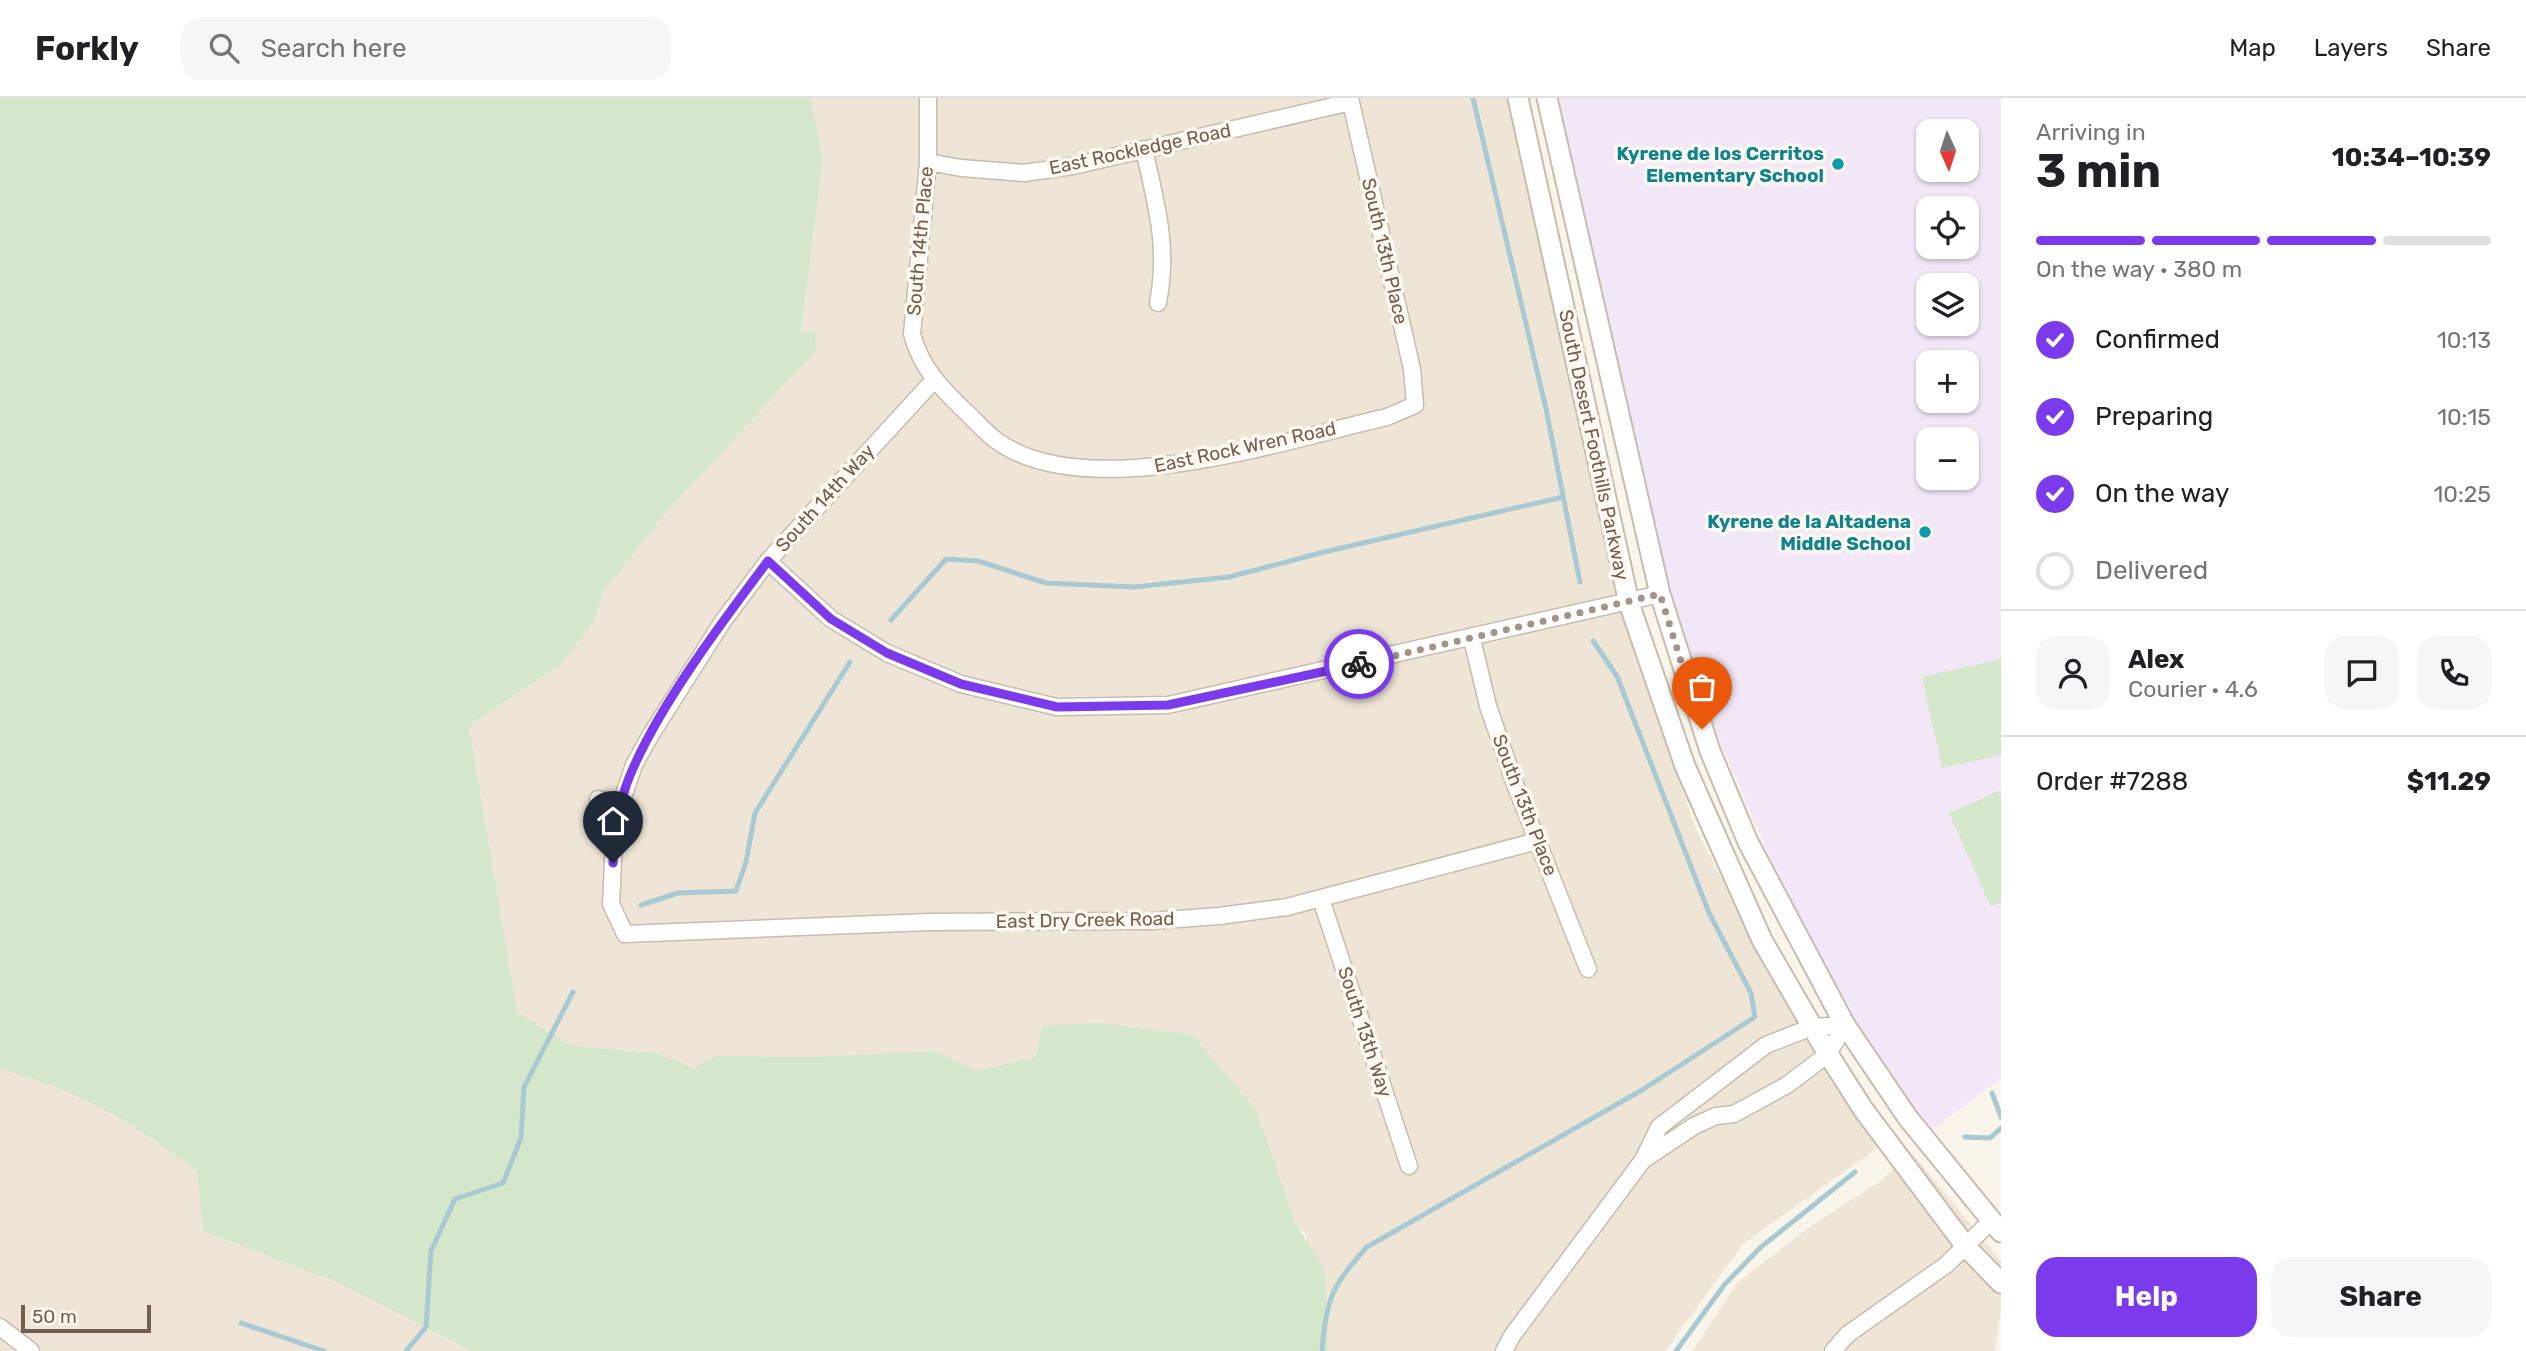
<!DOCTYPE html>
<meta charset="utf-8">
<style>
:root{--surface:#fff;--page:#f6f6f6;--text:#202124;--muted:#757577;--line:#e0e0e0;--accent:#7c3aed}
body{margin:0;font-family:Rubik,sans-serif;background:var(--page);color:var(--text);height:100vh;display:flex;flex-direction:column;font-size:26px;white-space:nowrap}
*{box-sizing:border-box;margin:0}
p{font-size:23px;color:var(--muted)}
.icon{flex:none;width:38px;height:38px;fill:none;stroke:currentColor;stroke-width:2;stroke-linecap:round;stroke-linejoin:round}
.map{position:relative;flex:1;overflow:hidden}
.panel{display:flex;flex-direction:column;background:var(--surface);width:525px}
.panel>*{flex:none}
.needle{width:46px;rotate:177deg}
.controls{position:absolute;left:1916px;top:21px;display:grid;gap:14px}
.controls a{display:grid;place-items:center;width:63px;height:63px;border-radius:14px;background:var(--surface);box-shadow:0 2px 5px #0004;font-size:35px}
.scale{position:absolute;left:21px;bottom:18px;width:130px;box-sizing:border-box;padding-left:7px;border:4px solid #725f50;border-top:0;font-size:19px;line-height:24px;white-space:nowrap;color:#725f50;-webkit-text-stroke:5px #fdf9f1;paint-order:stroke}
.pin{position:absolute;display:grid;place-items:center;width:60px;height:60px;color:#fff;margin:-72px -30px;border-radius:50% 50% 50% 0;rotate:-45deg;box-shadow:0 0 7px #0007}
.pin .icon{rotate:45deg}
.courier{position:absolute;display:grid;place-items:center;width:70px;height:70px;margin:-35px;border:5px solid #7c3aed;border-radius:50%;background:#fff;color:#222;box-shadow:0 2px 9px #0007}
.headline em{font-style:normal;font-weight:700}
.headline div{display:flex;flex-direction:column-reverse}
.headline{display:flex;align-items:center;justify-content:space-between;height:119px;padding:0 35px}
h1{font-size:46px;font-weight:700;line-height:52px}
.bar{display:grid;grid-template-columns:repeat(4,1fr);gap:10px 7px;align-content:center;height:84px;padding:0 35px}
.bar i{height:9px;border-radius:5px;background:var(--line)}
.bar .current{background:var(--accent)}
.bar p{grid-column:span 4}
.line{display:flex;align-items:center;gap:18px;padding:0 35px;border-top:2px solid var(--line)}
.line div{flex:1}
.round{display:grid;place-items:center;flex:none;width:74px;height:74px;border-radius:21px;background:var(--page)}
ol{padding:0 35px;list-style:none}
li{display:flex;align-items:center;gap:21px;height:77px}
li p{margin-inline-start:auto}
li .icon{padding:7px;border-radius:50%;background:var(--accent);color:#fff;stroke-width:4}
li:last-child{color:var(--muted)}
li i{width:38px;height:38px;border:4px solid var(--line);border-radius:50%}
.cta{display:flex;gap:14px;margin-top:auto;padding:14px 35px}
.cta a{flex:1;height:80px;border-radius:21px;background:var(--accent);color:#fff;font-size:28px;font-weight:700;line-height:80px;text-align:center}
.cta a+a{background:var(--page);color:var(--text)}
header{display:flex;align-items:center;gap:42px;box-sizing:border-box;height:98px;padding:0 35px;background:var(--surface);border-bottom:2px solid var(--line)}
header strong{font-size:33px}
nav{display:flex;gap:38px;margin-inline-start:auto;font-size:24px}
.search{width:490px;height:63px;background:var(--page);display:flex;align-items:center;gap:18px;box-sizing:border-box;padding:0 24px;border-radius:21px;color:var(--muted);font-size:26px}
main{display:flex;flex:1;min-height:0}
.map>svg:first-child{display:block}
</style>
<header>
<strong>Forkly</strong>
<div class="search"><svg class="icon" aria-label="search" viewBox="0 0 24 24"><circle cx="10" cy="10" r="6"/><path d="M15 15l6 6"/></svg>Search here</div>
<nav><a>Map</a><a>Layers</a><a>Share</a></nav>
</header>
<main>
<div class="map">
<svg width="2001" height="1253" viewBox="0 0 2001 1253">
<rect width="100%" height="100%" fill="#faf5ea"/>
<path fill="#eee5d7" d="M 811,0 L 1508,0 L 1582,342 L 1631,542 L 1695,729 L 1786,906 L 1877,1050 L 1743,1146 L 1665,1253 L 1328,1253 L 1306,1137 L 1295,1124 L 1257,1013 L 1193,937 L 1042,928 L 1036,959 L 975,973 L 935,953 L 812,959 L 715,958 L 694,970 L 657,955 L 571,948 L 517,915 L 469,628 L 560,567 L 594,524 L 603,494 L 664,417 L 816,253 L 801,235 L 823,61 Z
M 0,971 L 44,982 L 155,1039 L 197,1074 L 204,1133 L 339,1185 L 471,1253 L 0,1253 Z
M 1912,1055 L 2001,1163 L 2001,1211 L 1995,1253 L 1692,1253 L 1738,1184 L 1811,1128 L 1878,1085 Z"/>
<path fill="#f2e7f7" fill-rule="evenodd" d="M 1556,0 L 2001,0 L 2001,980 L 1931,1033 L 1850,913 L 1778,778 L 1720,644 L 1692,570 L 1663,474 ZM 1928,33 L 1967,33 L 1967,72 L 1928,72 ZM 1928,110 L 1967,110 L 1967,149 L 1928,149 ZM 1928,187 L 1967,187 L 1967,226 L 1928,226 ZM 1928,264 L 1967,264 L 1967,303 L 1928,303 ZM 1928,341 L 1967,341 L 1967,380 L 1928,380 Z"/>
<path fill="#d4e7ca" d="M 0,0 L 811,0 L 823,61 L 801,234 L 815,234 L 816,253 L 664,417 L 603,494 L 594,524 L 560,567 L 469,628 L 517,914 L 571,948 L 657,955 L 694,970 L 715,958 L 812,959 L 935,953 L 975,973 L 1036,959 L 1042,928 L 1100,925 L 1193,937 L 1257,1013 L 1295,1124 L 1325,1172 L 1328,1253 L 471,1253 L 339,1185 L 203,1133 L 197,1074 C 140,1027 72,990 0,971 Z
M 2001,561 L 2001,657 L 1942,670 L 1922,579 Z
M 2001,692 L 2001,804 L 1991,809 L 1949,715 Z"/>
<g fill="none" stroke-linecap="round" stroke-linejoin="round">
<path stroke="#a8c9d2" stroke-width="5" d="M 1473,0 L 1546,311 L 1580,484
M 891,522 L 946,461 L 978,463 L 1046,485 L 1134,489 L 1229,479 L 1324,454 L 1563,399
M 641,807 L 678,795 L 736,793 L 746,764 L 755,715 L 850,564
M 1992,995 L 2001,1019
M 1965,1039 L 1990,1040 L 2001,1030
M 241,1225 L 324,1253
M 406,1253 L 426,1229 L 431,1153 L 455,1101 L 503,1085 L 521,1040 L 524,989 L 573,894
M 1322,1253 C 1326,1201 1332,1187 1367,1149 L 1642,992 L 1755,919 L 1751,895 L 1709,815 L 1617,578 L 1593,543
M 1676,1253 L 1725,1186 L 1761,1149 L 1855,1074"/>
<defs>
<path id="minor" d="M 928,0 L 928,64 L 912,236 C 921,270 941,290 966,314 C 976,323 986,335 997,343 C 1088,408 1286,342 1387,319 L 1415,307 L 1412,271 L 1350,0
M 1144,51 C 1156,107 1169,147 1158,205
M 928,64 L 961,70 L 1024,75 L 1073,68 L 1351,4
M 935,281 L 768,463 L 723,523 L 650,638 L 634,667 L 620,708 L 614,745 L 611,806 L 625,836 L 929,824 L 1151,823 L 1219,818 L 1287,809 L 1537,743
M 768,463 L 831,521 L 887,555 L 961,586 L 1057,609 L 1168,607 L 1660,496
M 1472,541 L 1488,608 L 1516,689 L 1588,871
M 598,701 L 620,708
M 1321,801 L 1409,1068
M 1643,1062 L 1694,1028 L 1716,1018 L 1734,1016 L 1787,987 L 1828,956 L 1845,927
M 0,1229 L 31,1253
M 1504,1253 L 1512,1238 L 1643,1062 L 1659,1029 L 1766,947 L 1812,929 L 1845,927
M 1833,1253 L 1848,1236 L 1946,1167 L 1991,1123"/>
<path id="tertiary" d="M 1518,0 L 1629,505 L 1685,668 L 1762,842 L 1828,956 L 1863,1011 L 1967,1150 L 2001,1185
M 1547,0 L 1660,496 L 1710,653 L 1748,744 L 1845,927 L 1908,1020 L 2001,1134"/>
</defs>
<use href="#minor" stroke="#c8bcae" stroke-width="19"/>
<use href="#tertiary" stroke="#c8bcae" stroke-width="23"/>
<use href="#minor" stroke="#fff" stroke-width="16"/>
<use href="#tertiary" stroke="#fff" stroke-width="19"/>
</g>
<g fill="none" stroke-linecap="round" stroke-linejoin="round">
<path stroke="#a29486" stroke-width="7" stroke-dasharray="0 12.6" d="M 1359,566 L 1660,496 L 1702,631"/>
<path stroke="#7c3aed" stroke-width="9" d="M 613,765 C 614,731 620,697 635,666 C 666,598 723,523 768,463 L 831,521 L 887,555 L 961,586 L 1057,609 L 1168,607 L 1359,566"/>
</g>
<g fill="#0f9aa8" stroke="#fdf9f1" stroke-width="2.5">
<circle cx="1838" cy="66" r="7"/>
<circle cx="1925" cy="434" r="7"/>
</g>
<g text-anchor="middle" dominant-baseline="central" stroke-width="7" stroke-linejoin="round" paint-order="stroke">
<g font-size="19" fill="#725f50" stroke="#fdf9f1">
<text transform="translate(1140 51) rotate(-12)">East Rockledge Road</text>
<text transform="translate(920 143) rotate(-85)">South 14th Place</text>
<text transform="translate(1385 153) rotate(77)">South 13th Place</text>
<text transform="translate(1594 347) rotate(78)">South Desert Foothills Parkway</text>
<text transform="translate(1245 349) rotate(-12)">East Rock Wren Road</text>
<text transform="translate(825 400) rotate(-48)">South 14th Way</text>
<text transform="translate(1525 707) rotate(69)">South 13th Place</text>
<text transform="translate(1085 822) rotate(-1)">East Dry Creek Road</text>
<text transform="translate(1365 934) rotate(72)">South 13th Way</text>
</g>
<g font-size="19" font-weight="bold" fill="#0d838f" stroke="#fdf9f1" text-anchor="end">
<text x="1824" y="55">Kyrene de los Cerritos<tspan x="1824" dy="22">Elementary School</tspan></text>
<text x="1911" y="423">Kyrene de la Altadena<tspan x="1911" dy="22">Middle School</tspan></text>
</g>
</g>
</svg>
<div class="controls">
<a><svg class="needle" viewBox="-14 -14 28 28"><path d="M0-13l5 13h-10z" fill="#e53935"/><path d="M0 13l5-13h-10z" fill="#757577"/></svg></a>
<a><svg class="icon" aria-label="locate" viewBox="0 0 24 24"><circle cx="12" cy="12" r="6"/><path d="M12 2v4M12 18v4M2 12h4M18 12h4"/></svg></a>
<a><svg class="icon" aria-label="layers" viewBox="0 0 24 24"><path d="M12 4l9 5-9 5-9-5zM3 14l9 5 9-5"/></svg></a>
<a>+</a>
<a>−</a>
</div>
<div class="scale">50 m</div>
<div class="pin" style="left:1702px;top:631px;background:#ea580c"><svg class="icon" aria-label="bag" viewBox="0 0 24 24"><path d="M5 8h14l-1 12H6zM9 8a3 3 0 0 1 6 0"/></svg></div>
<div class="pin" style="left:613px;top:765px;background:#1f2937"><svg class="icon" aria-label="home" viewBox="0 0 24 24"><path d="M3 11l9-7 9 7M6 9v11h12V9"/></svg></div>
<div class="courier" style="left:1359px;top:566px"><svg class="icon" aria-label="bike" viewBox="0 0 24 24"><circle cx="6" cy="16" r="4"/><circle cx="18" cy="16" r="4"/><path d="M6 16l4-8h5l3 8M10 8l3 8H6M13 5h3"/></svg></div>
</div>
<section class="panel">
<div class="headline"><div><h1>3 min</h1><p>Arriving in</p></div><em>10:34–10:39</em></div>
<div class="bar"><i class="current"></i><i class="current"></i><i class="current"></i><i></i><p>On the way · 380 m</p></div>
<ol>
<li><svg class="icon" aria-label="check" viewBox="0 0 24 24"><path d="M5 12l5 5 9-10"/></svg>Confirmed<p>10:13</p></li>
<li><svg class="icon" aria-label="check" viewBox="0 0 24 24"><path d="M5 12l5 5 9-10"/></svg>Preparing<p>10:15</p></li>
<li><svg class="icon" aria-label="check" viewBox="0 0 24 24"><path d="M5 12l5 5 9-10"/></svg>On the way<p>10:25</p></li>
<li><i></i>Delivered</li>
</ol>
<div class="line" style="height:126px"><a class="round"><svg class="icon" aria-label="person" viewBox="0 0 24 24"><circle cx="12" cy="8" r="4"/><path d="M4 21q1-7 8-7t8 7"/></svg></a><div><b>Alex</b><p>Courier · 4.6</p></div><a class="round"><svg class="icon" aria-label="chat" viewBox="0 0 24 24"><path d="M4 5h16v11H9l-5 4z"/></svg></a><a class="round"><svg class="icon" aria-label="phone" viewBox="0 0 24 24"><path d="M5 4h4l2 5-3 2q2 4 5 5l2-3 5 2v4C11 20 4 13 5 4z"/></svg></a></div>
<div class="line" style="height:91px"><div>Order #7288</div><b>$11.29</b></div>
<div class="cta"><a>Help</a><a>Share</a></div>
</section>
</main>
